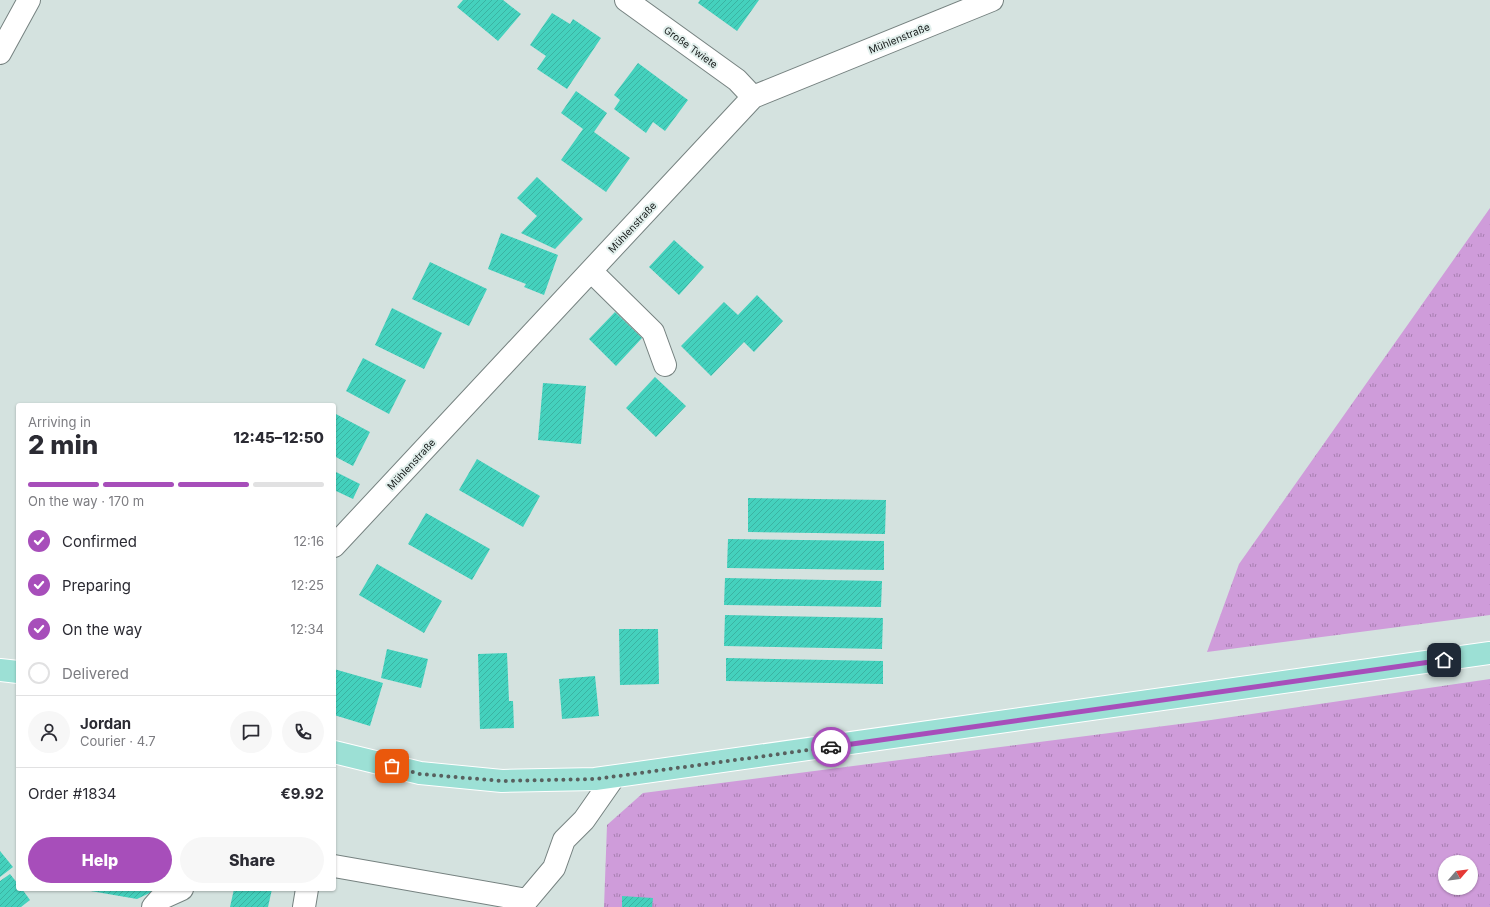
<!DOCTYPE html>
<meta charset="utf-8">
<style>
:root{--surface:#fff;--page:#f7f7f7;--text:#2b2b33;--muted:#7c7c81;--line:#e1e1e2;--accent:#a74eba}
body{margin:0;font-family:Inter,sans-serif;background:var(--page);color:var(--text);height:100vh;display:flex;flex-direction:column;font-size:15px;white-space:nowrap}
*{box-sizing:border-box;margin:0}
p{font-size:13px;color:var(--muted)}
.icon{flex:none;width:22px;height:22px;fill:none;stroke:currentColor;stroke-width:2;stroke-linecap:round;stroke-linejoin:round}
.map{position:relative;flex:1;overflow:hidden}
.side{position:absolute;left:16px;top:403px;width:320px;height:488px;display:flex;flex-direction:column;background:var(--surface);border-radius:4px;box-shadow:0 1px 3px #0004}
.side>*{flex:none}
.needle{width:26px;rotate:62deg}
.controls{position:absolute;left:1438px;top:855px;display:grid;gap:8px}
.controls a{display:grid;place-items:center;width:40px;height:40px;border-radius:50%;background:var(--surface);box-shadow:0 1px 3px #0004;font-size:20px}
.pin{position:absolute;display:grid;place-items:center;width:34px;height:34px;color:#fff;margin:-17px;border-radius:8px;box-shadow:0 2px 6px #0006}
.courier{position:absolute;display:grid;place-items:center;width:40px;height:40px;margin:-20px;border:3px solid #a74eba;border-radius:50%;background:#fff;color:#222;box-shadow:0 1px 5px #0007}
.summary em{font-style:normal;font-weight:800}
.summary div{display:flex;flex-direction:column-reverse}
.summary{display:flex;align-items:center;justify-content:space-between;height:68px;padding:0 12px}
h1{font-size:26px;font-weight:800;line-height:30px}
.bar{display:grid;grid-template-columns:repeat(4,1fr);gap:6px 4px;align-content:center;height:48px;padding:0 12px}
.bar i{height:5px;border-radius:3px;background:var(--line)}
.bar .current{background:var(--accent)}
.bar p{grid-column:span 4}
.line{display:flex;align-items:center;gap:10px;padding:0 12px;border-top:1px solid var(--line)}
.line div{flex:1}
.round{display:grid;place-items:center;flex:none;width:42px;height:42px;border-radius:21px;background:var(--page)}
ol{padding:0 12px;list-style:none}
li{display:flex;align-items:center;gap:12px;height:44px}
li p{margin-inline-start:auto}
li .icon{padding:4px;border-radius:50%;background:var(--accent);color:#fff;stroke-width:4}
li:last-child{color:var(--muted)}
li i{width:22px;height:22px;border:2px solid var(--line);border-radius:50%}
.primary-button{display:flex;gap:8px;margin-top:auto;padding:8px 12px}
.primary-button a{flex:1;height:46px;border-radius:24px;background:var(--accent);color:#fff;font-size:16px;font-weight:800;line-height:46px;text-align:center}
.primary-button a+a{background:var(--page);color:var(--text)}
.map>svg:first-child{display:block}
</style>
<div class="map">
<svg width="1490" height="907" viewBox="0 0 1490 907">
<defs>
<pattern id="grass-tufts" width="24" height="20" patternUnits="userSpaceOnUse"><rect width="24" height="20" fill="#cf9cda"/><path d="M3 7l-1-3M5 7V3M7 7l1-3M15 17l-1-3M17 17v-4M19 17l1-3" fill="none" stroke="#a77eb0"/></pattern>
<pattern id="building-hatch" width="6" height="6" patternUnits="userSpaceOnUse"><rect width="6" height="6" fill="#44d1bd"/><path d="M-1 1l2-2M0 6l6-6M5 7l2-2" fill="none" stroke="#3bb3a2"/></pattern>
</defs>
<rect width="100%" height="100%" fill="#d4e2df"/>
<path fill="url(#grass-tufts)" fill-rule="evenodd" d="M 1490,208 L 1490,615 L 1207,652 L 1239,564 Z
M 1490,679 L 1490,907 L 604,907 L 607,825 L 643,793 L 1211,720 ZM 1445,862 L 1471,862 L 1471,888 L 1445,888 Z"/>
<path fill="url(#building-hatch)" d="M 463,0 L 503,0 L 521,14 L 498,41 L 457,7 Z
M 700,0 L 759,0 L 737,31 L 698,3 Z
M 552,13 L 570,24 L 573,19 L 601,38 L 567,89 L 537,69 L 546,56 L 530,45 Z
M 638,63 L 688,100 L 665,131 L 653,122 L 646,133 L 614,109 L 620,100 L 614,95 Z
M 576,91 L 607,113 L 594,132 L 630,158 L 606,192 L 561,160 L 583,129 L 561,113 Z
M 537,177 L 583,219 L 555,249 L 521,233 L 537,216 L 517,198 Z
M 501,233 L 558,255 L 544,295 L 524,287 L 526,284 L 488,269 Z
M 674,240 L 704,267 L 679,295 L 649,267 Z
M 430,262 L 487,289 L 469,326 L 412,299 Z
M 757,295 L 783,321 L 754,352 L 744,342 L 711,376 L 681,346 L 724,302 L 738,315 Z
M 392,308 L 442,333 L 424,369 L 375,345 Z
M 615,312 L 642,338 L 616,366 L 589,339 Z
M 363,358 L 406,380 L 389,414 L 346,391 Z
M 655,377 L 686,406 L 656,437 L 626,408 Z
M 543,383 L 586,386 L 581,444 L 538,440 Z
M 334,413 L 370,432 L 353,466 L 334,456 Z
M 477,459 L 540,496 L 523,527 L 459,490 Z
M 334,471 L 360,484 L 353,499 L 334,490 Z
M 748,498 L 886,500 L 885,534 L 748,532 Z
M 426,513 L 490,549 L 472,580 L 408,544 Z
M 728,539 L 884,541 L 884,570 L 727,568 Z
M 377,564 L 442,601 L 424,633 L 359,595 Z
M 725,578 L 882,581 L 881,607 L 724,605 Z
M 725,615 L 883,618 L 882,649 L 724,646 Z
M 619,629 L 658,629 L 659,684 L 620,685 Z
M 387,649 L 428,659 L 421,688 L 381,678 Z
M 507,653 L 509,701 L 513,701 L 514,728 L 480,729 L 478,654 Z
M 726,658 L 883,661 L 883,684 L 726,681 Z
M 334,669 L 383,683 L 370,726 L 334,715 Z
M 595,676 L 599,716 L 562,719 L 559,679 Z
M 0,851 L 13,867 L 0,877 Z
M 10,874 L 18,884 L 18,889 L 22,889 L 30,900 L 21,907 L 0,907 L 0,881 Z
M 79,889 L 158,889 L 137,899 Z
M 234,889 L 272,889 L 268,907 L 230,907 Z
M 622,896 L 653,898 L 652,907 L 622,907 Z"/>
<g fill="none" stroke-linecap="round" stroke-linejoin="round">
<defs>
<path id="minor" d="M 626,0 L 737,80 L 753,97
M 0,53 L 29,0
M 591,271 L 653,332 L 665,365
M 334,546 L 753,97 L 992,0
M 334,866 L 527,900 L 554,868 L 564,840 L 584,820 L 614,777
M 153,907 L 160,899 L 182,889
M 304,907 L 307,889"/>
<path id="major" d="M 0,670 L 18,672
M 334,752 L 420,773 L 502,781 L 595,779 L 1490,653"/>
</defs>
<use href="#minor" stroke="#768280" stroke-width="24"/>
<use href="#major" stroke="#fff" stroke-width="24"/>
<use href="#minor" stroke="#fff" stroke-width="22"/>
<use href="#major" stroke="#9ce0d5" stroke-width="22"/>
</g>
<g fill="none" stroke-linecap="round" stroke-linejoin="round">
<path stroke="#58615f" stroke-width="4" stroke-dasharray="0 7.2" d="M 392,766 L 420,774 L 502,781 L 596,779 L 831,747"/>
<path stroke="#a74eba" stroke-width="5" d="M 831,747 L 1444,660"/>
</g>
<g text-anchor="middle" dominant-baseline="central" stroke-width="4" stroke-linejoin="round" paint-order="stroke">
<g font-size="10" fill="#161b1a" stroke="#e1efec">
<text transform="translate(899 38) rotate(-22)">Mühlenstraße</text>
<text transform="translate(691 47) rotate(36)">Große Twiete</text>
<text transform="translate(632 227) rotate(-47)">Mühlenstraße</text>
<text transform="translate(411 464) rotate(-47)">Mühlenstraße</text>
</g>
</g>
</svg>
<div class="controls">
<a><svg class="needle" viewBox="-14 -14 28 28"><path d="M0-13l5 13h-10z" fill="#e53935"/><path d="M0 13l5-13h-10z" fill="#7c7c81"/></svg></a>
</div>
<div class="pin" style="left:392px;top:766px;background:#ea580c"><svg class="icon" aria-label="bag" viewBox="0 0 24 24"><path d="M5 8h14l-1 12H6zM9 8a3 3 0 0 1 6 0"/></svg></div>
<div class="pin" style="left:1444px;top:660px;background:#1f2937"><svg class="icon" aria-label="home" viewBox="0 0 24 24"><path d="M3 11l9-7 9 7M6 9v11h12V9"/></svg></div>
<div class="courier" style="left:831px;top:747px"><svg class="icon" aria-label="car" viewBox="0 0 24 24"><path d="M5 17H2v-5l4-1 3-4h7l3 4 3 1v5h-3M9 17h6M6 11h13"/><circle cx="7" cy="17" r="2"/><circle cx="17" cy="17" r="2"/></svg></div>
<section class="side">
<div class="summary"><div><h1>2 min</h1><p>Arriving in</p></div><em>12:45–12:50</em></div>
<div class="bar"><i class="current"></i><i class="current"></i><i class="current"></i><i></i><p>On the way · 170 m</p></div>
<ol>
<li><svg class="icon" aria-label="check" viewBox="0 0 24 24"><path d="M5 12l5 5 9-10"/></svg>Confirmed<p>12:16</p></li>
<li><svg class="icon" aria-label="check" viewBox="0 0 24 24"><path d="M5 12l5 5 9-10"/></svg>Preparing<p>12:25</p></li>
<li><svg class="icon" aria-label="check" viewBox="0 0 24 24"><path d="M5 12l5 5 9-10"/></svg>On the way<p>12:34</p></li>
<li><i></i>Delivered</li>
</ol>
<div class="line" style="height:72px"><a class="round"><svg class="icon" aria-label="person" viewBox="0 0 24 24"><circle cx="12" cy="8" r="4"/><path d="M4 21q1-7 8-7t8 7"/></svg></a><div><b>Jordan</b><p>Courier · 4.7</p></div><a class="round"><svg class="icon" aria-label="chat" viewBox="0 0 24 24"><path d="M4 5h16v11H9l-5 4z"/></svg></a><a class="round"><svg class="icon" aria-label="phone" viewBox="0 0 24 24"><path d="M5 4h4l2 5-3 2q2 4 5 5l2-3 5 2v4C11 20 4 13 5 4z"/></svg></a></div>
<div class="line" style="height:52px"><div>Order #1834</div><b>€9.92</b></div>
<div class="primary-button"><a>Help</a><a>Share</a></div>
</section>
</div>
